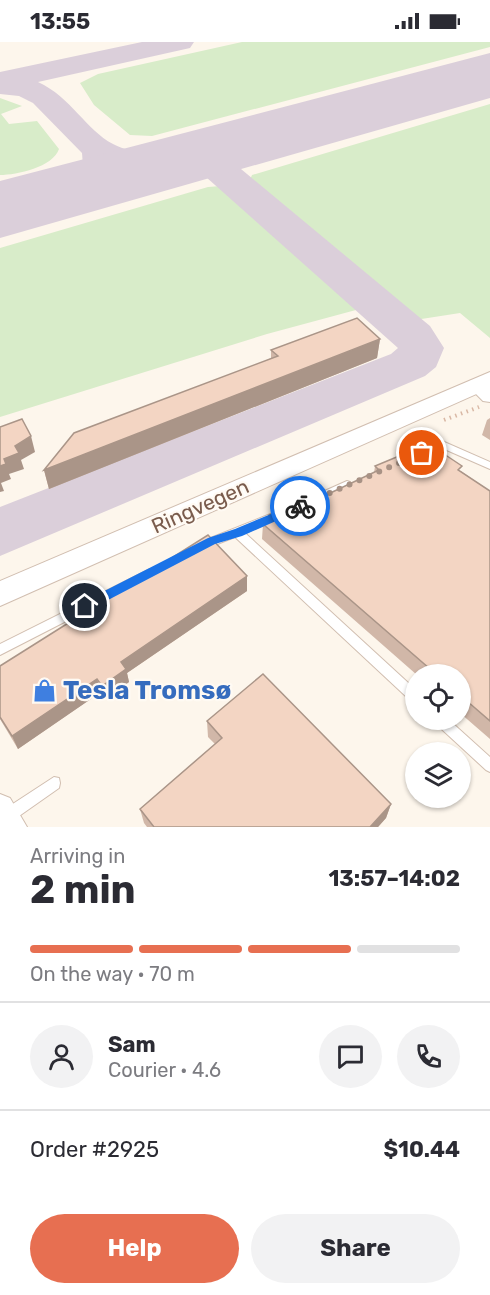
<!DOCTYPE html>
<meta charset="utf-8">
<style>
:root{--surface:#fff;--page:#f2f2f3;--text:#2b2b33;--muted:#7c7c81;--line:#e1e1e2;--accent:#e76f51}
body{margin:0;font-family:Rubik,sans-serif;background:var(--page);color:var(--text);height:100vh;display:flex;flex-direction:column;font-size:22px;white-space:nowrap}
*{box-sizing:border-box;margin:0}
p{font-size:20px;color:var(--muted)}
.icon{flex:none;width:33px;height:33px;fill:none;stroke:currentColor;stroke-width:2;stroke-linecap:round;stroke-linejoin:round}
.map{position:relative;height:785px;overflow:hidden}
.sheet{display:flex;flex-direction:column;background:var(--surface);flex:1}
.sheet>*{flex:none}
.fabs{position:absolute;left:405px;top:622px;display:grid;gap:12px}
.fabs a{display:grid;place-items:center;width:66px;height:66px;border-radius:50%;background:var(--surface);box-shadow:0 2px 4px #0004;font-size:30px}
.pin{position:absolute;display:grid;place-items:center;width:51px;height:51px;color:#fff;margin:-26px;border:3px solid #fff;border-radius:50%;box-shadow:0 2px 6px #0007}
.courier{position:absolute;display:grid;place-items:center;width:60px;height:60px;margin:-30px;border:4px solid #1a73e8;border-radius:50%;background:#fff;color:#222;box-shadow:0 2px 8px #0007}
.head em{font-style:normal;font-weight:700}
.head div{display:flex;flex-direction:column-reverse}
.head{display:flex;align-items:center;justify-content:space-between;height:102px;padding:0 30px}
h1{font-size:39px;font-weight:700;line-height:45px}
.bar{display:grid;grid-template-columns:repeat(4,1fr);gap:9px 6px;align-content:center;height:72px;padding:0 30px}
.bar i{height:8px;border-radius:4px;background:var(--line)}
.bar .active{background:var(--accent)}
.bar p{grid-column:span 4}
.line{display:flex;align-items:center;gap:15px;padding:0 30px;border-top:2px solid var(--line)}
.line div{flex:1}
.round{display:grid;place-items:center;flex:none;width:63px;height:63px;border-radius:32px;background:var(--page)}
.cta{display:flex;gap:12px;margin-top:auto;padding:12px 30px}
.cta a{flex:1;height:69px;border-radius:36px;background:var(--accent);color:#fff;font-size:24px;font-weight:700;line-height:69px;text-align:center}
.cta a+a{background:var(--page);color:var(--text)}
.status{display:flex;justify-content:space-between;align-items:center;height:42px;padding:0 30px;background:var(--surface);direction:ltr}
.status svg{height:16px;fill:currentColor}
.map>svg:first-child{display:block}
</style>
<div class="status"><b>13:55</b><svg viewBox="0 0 49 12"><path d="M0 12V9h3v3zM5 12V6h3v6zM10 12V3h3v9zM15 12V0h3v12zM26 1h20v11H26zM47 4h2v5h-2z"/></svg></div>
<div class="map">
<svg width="490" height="785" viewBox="0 0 490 785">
<rect width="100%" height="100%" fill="#fdf6ec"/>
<path fill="#d8ecc9" d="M 242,0 L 490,0 L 490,5 L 152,94 L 130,93 L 94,63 L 80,41 L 98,32 Z
M 0,56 L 22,64 L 1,72 L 9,82 L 37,79 L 59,107 C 53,125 17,133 0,133 Z
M 490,62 L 490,296 L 460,271 L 415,278 L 249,140 L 252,133 Z
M 221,144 L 232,148 L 367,265 L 267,292 L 0,375 L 0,206 L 208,145 Z"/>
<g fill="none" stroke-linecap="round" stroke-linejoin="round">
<path fill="#dbcfda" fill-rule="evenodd" d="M 142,0 L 194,0 L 190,6 L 38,40 C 71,55 86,88 113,102 C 139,116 168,104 195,111 L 200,118 C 209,99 226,92 246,97 L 251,104 L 246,111 L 235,117 L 235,122 L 430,284 L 444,306 L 436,325 L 425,334 L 0,514 L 0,465 L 391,312 L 398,306 L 206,135 L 200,119 L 195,125 C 169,132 143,132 117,126 C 102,149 79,166 51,159 L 46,151 L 51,143 L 83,124 L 82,111 L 33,61 L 19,54 L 0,52 L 0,30 Z"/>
<path fill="#dbcfda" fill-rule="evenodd" d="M 490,11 L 490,56 L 0,196 L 0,139 Z"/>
<defs>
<path id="service" d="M 442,399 L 490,420 L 490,427 L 442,406 L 423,413 L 420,412 L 418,410 L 420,408 Z
M 347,439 L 350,440 L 352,443 L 350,446 L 297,470 L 294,471 L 291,470 L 289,467 L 291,464 Z
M 278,469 L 281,470 L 283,473 L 281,476 L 245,491 L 416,648 L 416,661 L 412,660 L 235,495 L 202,508 L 198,507 L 197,504 L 198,501 Z
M 150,527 L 154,528 L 155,531 L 154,534 L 0,613 L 0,602 Z
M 434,678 L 449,678 L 490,715 L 490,730 L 486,728 L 436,682 Z
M 54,735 L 59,736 L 60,741 L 59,746 L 12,779 L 7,781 L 2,779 L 0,774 L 2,769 Z"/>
<path id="minor" d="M 476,337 L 490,344 L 490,360 L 483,359 L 467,343 L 470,339 Z
M 0,752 L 10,756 L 27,785 L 0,785 Z"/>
<path id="tertiary" d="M 490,330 L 490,346 L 0,564 L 0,539 Z"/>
</defs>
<use href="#service" stroke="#d1beb0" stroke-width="2"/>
<use href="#minor" stroke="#d1beb0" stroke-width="2"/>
<use href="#tertiary" stroke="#d1beb0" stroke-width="2"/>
<path stroke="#d9b8a5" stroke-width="4" stroke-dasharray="1.5 4.5" stroke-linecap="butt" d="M 444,378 L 479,365"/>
<use href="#service" fill="#fff" fill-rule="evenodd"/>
<use href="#minor" fill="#fff" fill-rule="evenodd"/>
<use href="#tertiary" fill="#fff" fill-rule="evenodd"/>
</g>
<path fill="#d1b7a8" d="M 380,297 L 377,316 L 49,447 L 44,428 L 271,316 L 271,308 Z
M 490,376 L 490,398 L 482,393 L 487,378 Z
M 407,415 L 461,429 L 490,449 L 490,697 L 460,671 L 460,633 L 417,633 L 262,497 L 263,482 L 269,479 L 269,473 L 305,463 L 374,431 L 375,424 Z
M 247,534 L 247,549 L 127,631 L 129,640 L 106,657 L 101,650 L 18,707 L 0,677 L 0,624 Z
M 207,679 L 391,762 L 386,776 L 378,785 L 147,785 L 144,781 L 140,767 L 215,702 L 208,695 Z"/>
<path fill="#aa9588" d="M 380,297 L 377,316 L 49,447 L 44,428 Z
M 31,394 L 35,410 L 21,418 L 24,427 L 9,432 L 11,437 L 1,441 L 4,449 L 0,450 L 0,424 L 4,417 L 15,404 Z
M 247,534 L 247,549 L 127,631 L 129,640 L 106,657 L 102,644 L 121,620 Z
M 97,637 L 101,650 L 18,707 L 12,694 Z
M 391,762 L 386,776 L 378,785 L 370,785 Z"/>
<path fill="#f3d5c3" stroke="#aa9588" stroke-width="1.5" d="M 357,276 L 380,297 L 44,428 L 74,391 L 278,314 L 271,308 Z
M 22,377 L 31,394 L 15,404 L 19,411 L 4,417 L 6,422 L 0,424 L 0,385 Z
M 432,404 L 462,424 L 458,428 L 490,449 L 490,679 L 460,653 L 460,633 L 437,633 L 263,482 L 273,478 L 269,473 L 302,458 L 305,463 L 379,428 L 375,424 L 404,412 L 407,415 Z
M 208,493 L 247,534 L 121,620 L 126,627 L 102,644 L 97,637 L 12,694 L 0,675 L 0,624 Z
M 263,632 L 391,762 L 370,785 L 154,785 L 140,767 L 222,696 L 207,679 Z"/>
<path fill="#1a73e8" d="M 300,460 L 305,464 L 303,467 L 242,494 L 215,502 L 89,568 L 81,568 L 81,561 L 208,496 L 235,487 Z"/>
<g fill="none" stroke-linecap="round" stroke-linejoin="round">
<path stroke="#a89285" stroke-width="6" stroke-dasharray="0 10.8" d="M 300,464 L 422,411"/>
</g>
<defs>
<symbol id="shop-bare" viewBox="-9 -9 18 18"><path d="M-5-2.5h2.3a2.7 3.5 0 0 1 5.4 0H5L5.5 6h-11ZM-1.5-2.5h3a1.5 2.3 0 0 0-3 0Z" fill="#3f7fe0" stroke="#fffaf3" stroke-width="2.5" paint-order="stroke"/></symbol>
</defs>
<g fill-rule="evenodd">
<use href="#shop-bare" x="28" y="632" width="33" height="33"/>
</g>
<g text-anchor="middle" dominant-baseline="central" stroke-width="4.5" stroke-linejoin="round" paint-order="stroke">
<g font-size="21" fill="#7a5c4d" stroke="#fffaf3">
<text transform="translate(200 464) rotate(-24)">Ringvegen</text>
</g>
<g font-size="26" font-weight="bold" fill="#366cbe" stroke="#fffaf3" text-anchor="start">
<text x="63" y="648">Tesla Tromsø</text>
</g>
</g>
</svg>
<div class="fabs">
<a><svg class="icon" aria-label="locate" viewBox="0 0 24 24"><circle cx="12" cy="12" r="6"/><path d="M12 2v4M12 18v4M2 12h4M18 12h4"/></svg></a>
<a><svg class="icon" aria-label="layers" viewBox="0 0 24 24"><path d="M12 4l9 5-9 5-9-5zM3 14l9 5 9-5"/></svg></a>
</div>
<div class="pin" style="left:422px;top:411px;background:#ea580c"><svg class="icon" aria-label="bag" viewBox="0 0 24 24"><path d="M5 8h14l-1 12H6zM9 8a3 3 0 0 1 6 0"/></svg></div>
<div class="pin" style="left:85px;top:564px;background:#1f2937"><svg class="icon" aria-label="home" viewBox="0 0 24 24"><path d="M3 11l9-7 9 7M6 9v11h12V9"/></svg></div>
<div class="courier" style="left:300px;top:464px"><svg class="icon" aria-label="bike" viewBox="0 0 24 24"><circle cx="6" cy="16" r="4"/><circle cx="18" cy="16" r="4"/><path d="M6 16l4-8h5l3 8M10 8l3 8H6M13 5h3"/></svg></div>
</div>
<section class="sheet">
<div class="head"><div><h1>2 min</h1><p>Arriving in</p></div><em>13:57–14:02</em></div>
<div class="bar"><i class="active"></i><i class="active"></i><i class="active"></i><i></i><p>On the way · 70 m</p></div>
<div class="line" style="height:108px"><a class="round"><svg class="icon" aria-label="person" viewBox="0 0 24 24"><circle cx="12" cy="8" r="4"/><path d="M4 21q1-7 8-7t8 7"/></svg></a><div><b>Sam</b><p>Courier · 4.6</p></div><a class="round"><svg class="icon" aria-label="chat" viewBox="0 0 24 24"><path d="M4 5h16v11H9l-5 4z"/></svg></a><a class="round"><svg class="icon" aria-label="phone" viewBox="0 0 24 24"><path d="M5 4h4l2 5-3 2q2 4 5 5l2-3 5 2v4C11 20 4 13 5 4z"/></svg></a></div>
<div class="line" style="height:78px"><div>Order #2925</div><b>$10.44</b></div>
<div class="cta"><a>Help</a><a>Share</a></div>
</section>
